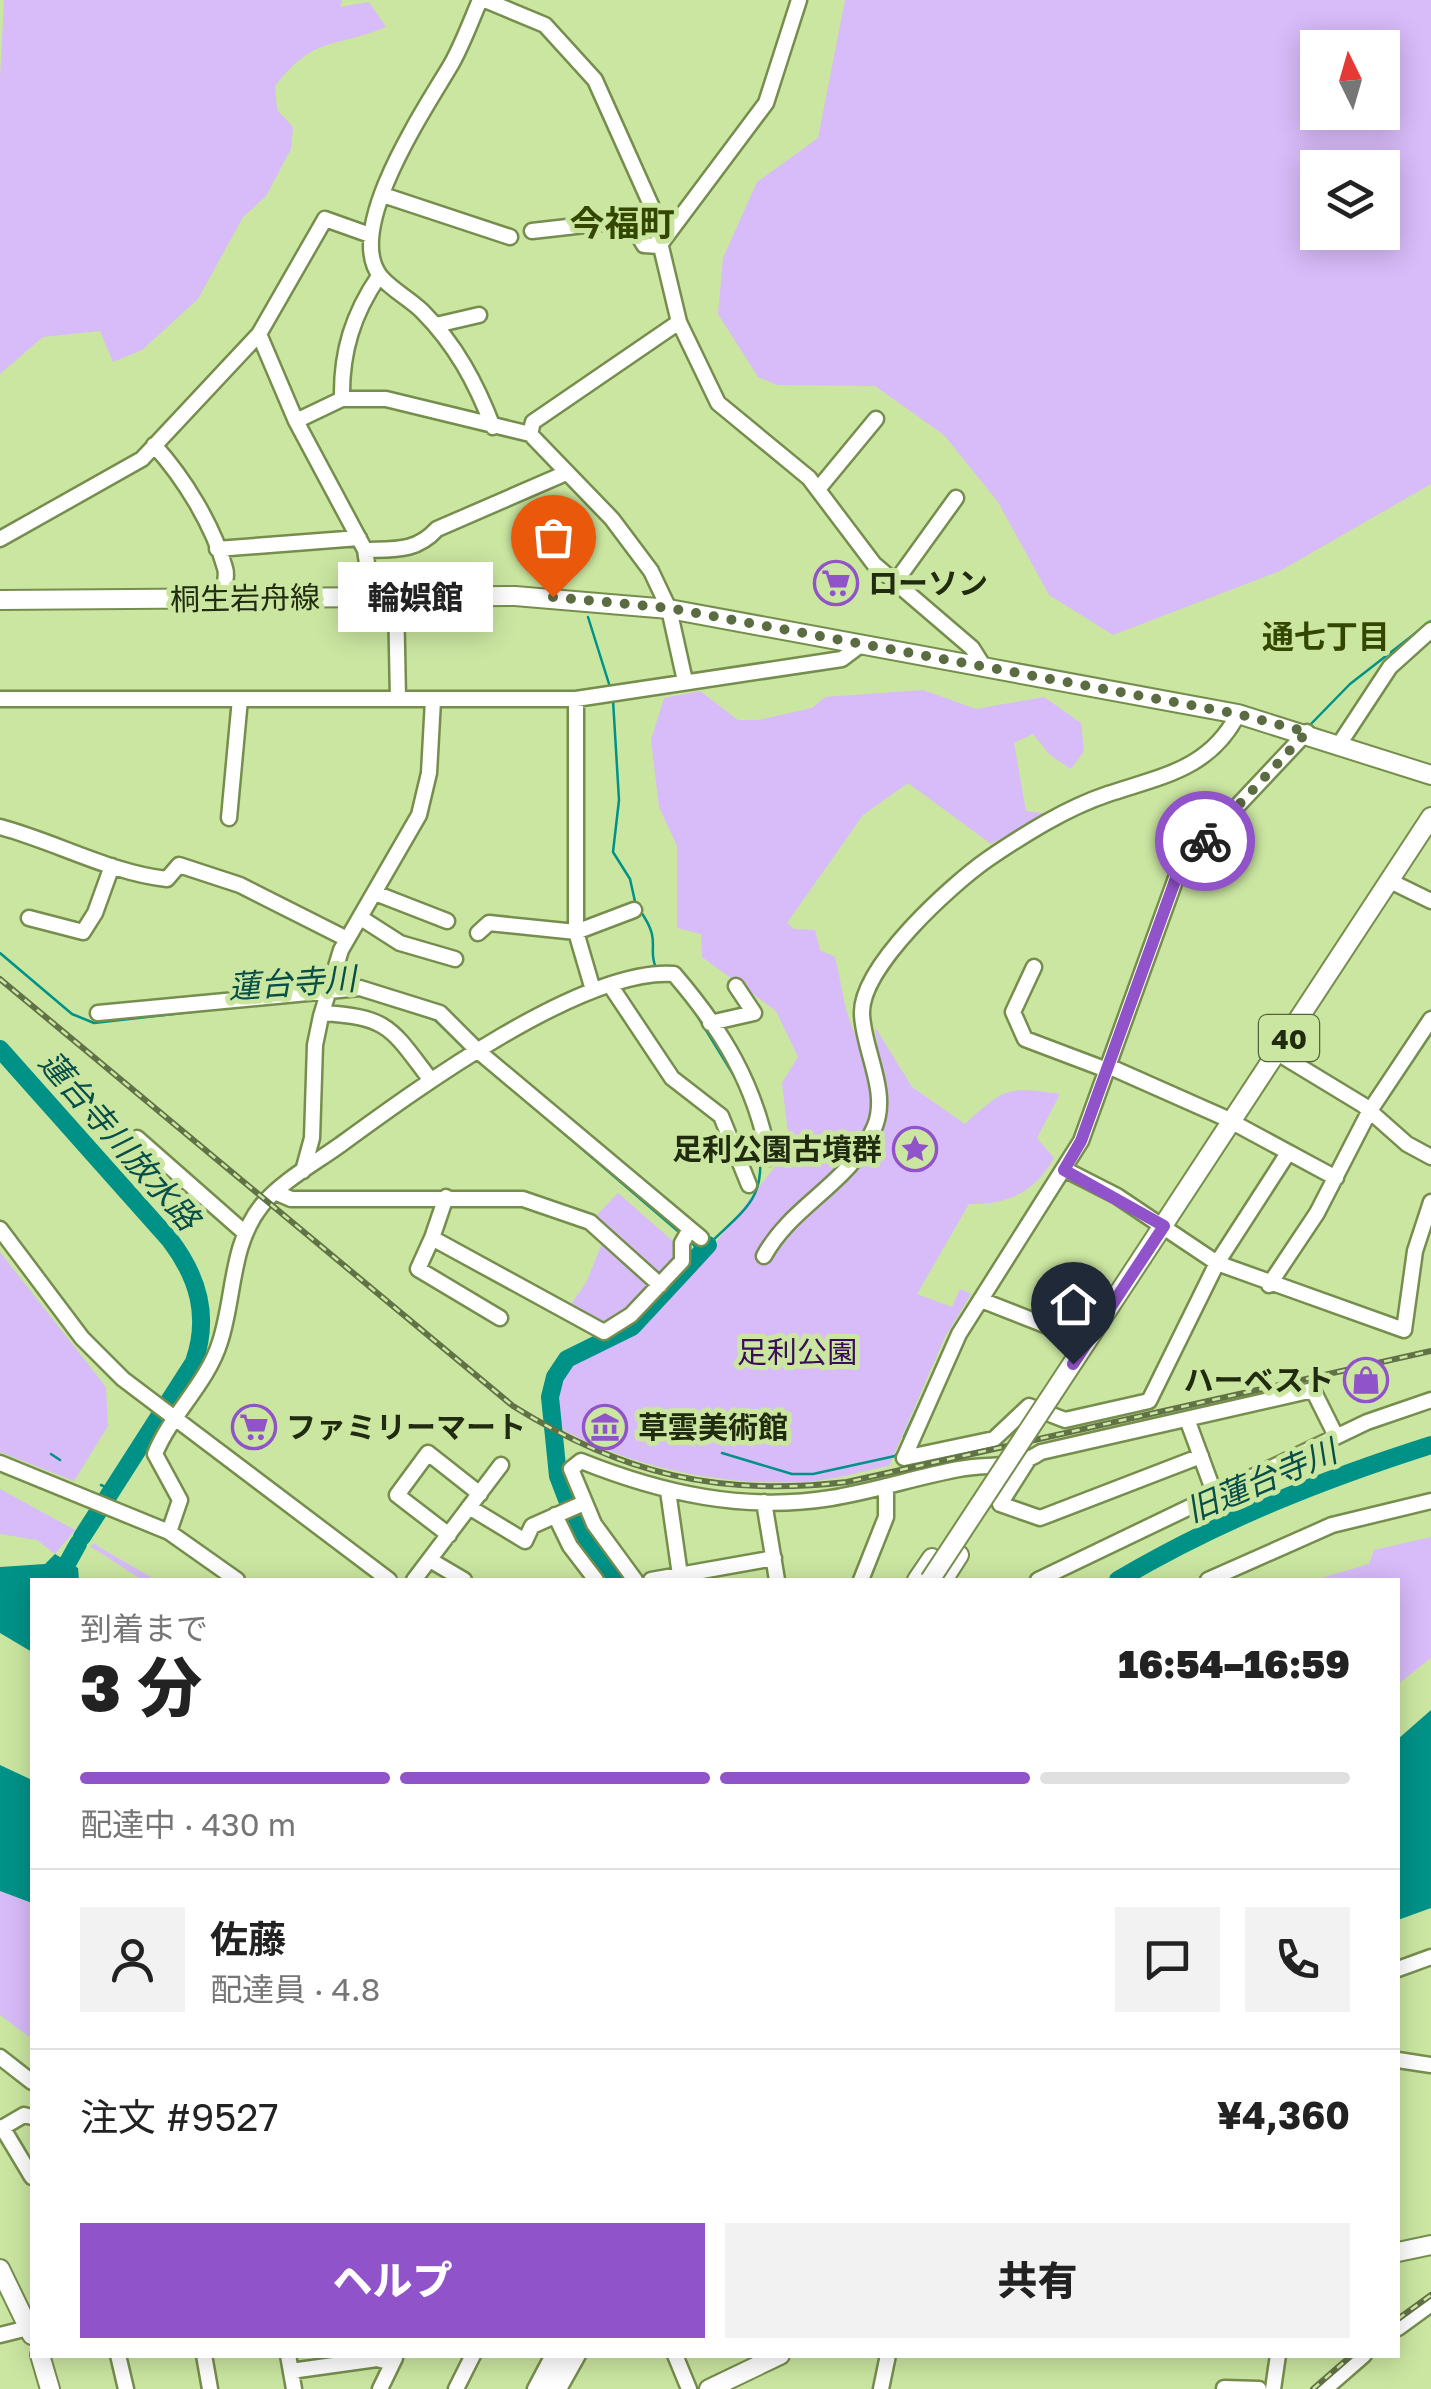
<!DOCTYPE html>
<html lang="ja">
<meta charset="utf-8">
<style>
:root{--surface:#fff;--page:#f2f2f2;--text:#222;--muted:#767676;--line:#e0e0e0;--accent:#9153c9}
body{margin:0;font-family:"Golos Text","Noto Sans JP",sans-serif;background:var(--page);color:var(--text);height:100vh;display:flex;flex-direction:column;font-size:38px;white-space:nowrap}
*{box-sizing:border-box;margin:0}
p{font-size:32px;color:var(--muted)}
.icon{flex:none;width:55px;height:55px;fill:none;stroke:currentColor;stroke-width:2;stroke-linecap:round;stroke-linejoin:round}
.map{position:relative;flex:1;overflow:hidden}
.drawer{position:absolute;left:30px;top:1578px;width:1370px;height:780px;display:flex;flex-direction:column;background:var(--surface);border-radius:0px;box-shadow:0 5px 25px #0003}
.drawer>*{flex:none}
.needle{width:65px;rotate:355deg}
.tools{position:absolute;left:1300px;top:30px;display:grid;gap:20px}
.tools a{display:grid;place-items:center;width:100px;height:100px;border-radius:0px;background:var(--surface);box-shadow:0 5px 25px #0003;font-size:50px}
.pin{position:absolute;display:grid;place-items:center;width:85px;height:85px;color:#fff;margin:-102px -42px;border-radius:50% 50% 50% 0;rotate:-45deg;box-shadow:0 0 10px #0007}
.pin .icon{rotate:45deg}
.courier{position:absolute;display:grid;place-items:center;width:100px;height:100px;margin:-50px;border:8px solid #9153c9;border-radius:50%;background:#fff;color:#222;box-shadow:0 2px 12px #0007}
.bubble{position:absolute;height:70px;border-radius:0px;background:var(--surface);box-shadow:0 5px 25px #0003;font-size:32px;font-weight:800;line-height:70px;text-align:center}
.overview em{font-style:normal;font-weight:800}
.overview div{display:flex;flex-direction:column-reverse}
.overview{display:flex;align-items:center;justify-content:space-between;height:170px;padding:0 50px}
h1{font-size:65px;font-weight:800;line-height:75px}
.bar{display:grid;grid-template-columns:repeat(4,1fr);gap:15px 10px;align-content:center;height:120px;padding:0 50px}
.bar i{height:12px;border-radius:8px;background:var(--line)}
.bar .selected{background:var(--accent)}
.bar p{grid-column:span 4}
.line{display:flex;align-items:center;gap:25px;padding:0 50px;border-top:2px solid var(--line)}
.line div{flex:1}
.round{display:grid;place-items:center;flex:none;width:105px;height:105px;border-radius:0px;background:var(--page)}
.action{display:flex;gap:20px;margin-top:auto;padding:20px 50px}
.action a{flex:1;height:115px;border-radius:0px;background:var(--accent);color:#fff;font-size:40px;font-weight:800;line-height:115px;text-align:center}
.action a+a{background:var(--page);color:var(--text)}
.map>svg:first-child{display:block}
</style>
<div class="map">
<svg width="1431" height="2389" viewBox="0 0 1431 2389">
<rect width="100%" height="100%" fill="#cbe6a1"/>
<path fill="#d8bbf9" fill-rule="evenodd" d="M 4,0 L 342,0 L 340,7 L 369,2 L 386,27 C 332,49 315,35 275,86 L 277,110 L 293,127 L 291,149 L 266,196 L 243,217 L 198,299 L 142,350 L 113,362 L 100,331 L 43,337 L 0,374 L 0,77 Z
M 845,0 L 1431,0 L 1431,484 L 1280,571 L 1113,635 L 1049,595 L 998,502 L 944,435 L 875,386 L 777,385 L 758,377 L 718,314 L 723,258 L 757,182 L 818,138 ZM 1318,48 L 1382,48 L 1382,112 L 1318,112 ZM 1318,168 L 1382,168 L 1382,232 L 1318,232 Z
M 923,690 L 976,709 L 1044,697 L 1081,723 L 1084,751 L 1071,769 L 1050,755 L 1033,734 L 1014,743 L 1026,811 L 1047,814 L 991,844 L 908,783 L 863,815 L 787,923 L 794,929 L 815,930 L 820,950 L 835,957 C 842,984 843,1008 855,1034 L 877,1043 L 875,1027 L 912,1087 L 965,1124 C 1004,1089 1005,1086 1060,1094 L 1037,1138 L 1054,1158 C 1034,1193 1009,1204 969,1204 L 917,1294 L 952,1307 L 960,1289 L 971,1294 L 945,1337 L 889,1466 C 862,1471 833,1480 806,1482 C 723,1486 634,1468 563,1430 C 550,1368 574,1361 625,1337 L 566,1311 L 586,1283 L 605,1236 L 590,1222 L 618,1193 L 699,1264 L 781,1159 L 788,1134 L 782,1083 L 798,1057 L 776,1011 L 702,957 L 701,934 L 677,928 L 677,846 L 659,807 L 651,740 L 664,698 L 700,691 L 738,720 L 759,720 L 812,708 L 825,697 Z
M 0,1252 L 106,1387 L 108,1426 L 74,1481 L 0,1452 Z
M 0,1489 L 75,1530 L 55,1554 L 37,1540 L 0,1534 Z
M 1431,1537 L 1431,1658 L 1398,1684 L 1398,1580 L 1315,1580 L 1369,1564 L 1374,1550 Z
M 95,1543 L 99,1547 L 156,1580 L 142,1580 L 90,1546 Z
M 0,1891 L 32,1903 L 32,2039 L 0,2015 Z"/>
<path fill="#009287" d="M 55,1554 L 78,1568 L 79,1580 L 32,1580 L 32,1652 L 0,1633 L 0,1567 L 45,1564 Z
M 1431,1710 L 1431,1908 L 1398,1920 L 1398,1739 Z
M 0,1765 L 32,1780 L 32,1903 L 0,1891 Z"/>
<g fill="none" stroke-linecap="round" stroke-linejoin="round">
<path stroke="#009287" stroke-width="2.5" d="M 588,617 L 610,687
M 613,700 L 619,800 L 613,852 L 630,879 L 636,906
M 1308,727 L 1350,684 L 1431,621
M 641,912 C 662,942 647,948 656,968
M 0,953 L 72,1014 L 94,1023 L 253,1005
M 688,1001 L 736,1079 L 750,1112
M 398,1007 L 435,1020 L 466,1050
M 1106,1052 L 1153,923
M 476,1058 L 679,1232
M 689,1240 L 700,1252
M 708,1245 C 748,1206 768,1198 758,1138
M 977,1291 L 1002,1253
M 904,1437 L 948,1342
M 722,1453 L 792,1474 L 813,1474 L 895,1456 L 899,1451
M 51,1454 L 60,1460
M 101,1485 L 112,1490"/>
<path stroke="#009287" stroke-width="18" d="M 0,1049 L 170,1240 C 198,1277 210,1316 194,1362 L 82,1537
M 58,1580 L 78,1544
M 615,1580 L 576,1523 L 558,1476 L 550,1397 L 555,1377 L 567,1359 L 632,1327 L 708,1245
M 1118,1580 C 1218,1521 1321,1480 1431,1445"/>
<defs>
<path id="minor" d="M 480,0 C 471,21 463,43 452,63 C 427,106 342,230 381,277 C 392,290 410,299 422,311 C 456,345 476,383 493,427
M 485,0 L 545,25 L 595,80 L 651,205 L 679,322 L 718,403 L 809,478 L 874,564 L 972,648 L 984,667
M 383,195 L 510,237
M 532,231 L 629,220 L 644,245 L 659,246 L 766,103 L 799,0
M 436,325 L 479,315
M 259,334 L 296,421 L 365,550 L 372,597
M 342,399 C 341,352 353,314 379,276
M 296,421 L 342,399 L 386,399 L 530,434 L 612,519 L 651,571 L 669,609 L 685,681
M 530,434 L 533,422 L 679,322
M 154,445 C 184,478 213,525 225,568 C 228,577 223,589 221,598
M 819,488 L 876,419
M 0,539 L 142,459 L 259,334 L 325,219 L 370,235
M 217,549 L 359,538
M 365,550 C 395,549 416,552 437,529 L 566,473
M 894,584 L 956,498
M 396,597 L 398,699
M 0,699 L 576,699 L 842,659 L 862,644
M 576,699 L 576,932 L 593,990
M 1340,743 L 1390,667 L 1431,630
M 229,818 L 240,699
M 0,827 C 56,842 111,873 167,879 L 179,865 L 240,885 L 347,939
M 1390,881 L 1431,901
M 375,893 L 447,921
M 29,918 L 83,932 L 95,913 L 112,866
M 361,918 L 400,943 L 455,959
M 478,933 L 489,923 L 576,932 L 634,910
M 1034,967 L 1013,1012 L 1025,1039 L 1107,1070
M 610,985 L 672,1078 L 721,1116 L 749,1185
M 98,1013 L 360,988 L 440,1013 L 478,1051 L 701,1238
M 322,1013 C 389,1017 391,1028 430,1079
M 710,1023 L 754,1013 L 736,986
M 1279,1054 L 1363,1105 L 1407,1144 L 1431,1157
M 1108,1066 L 1223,1117 L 1336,1178
M 137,1138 L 245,1233
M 1288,1153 L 1217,1263 L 1149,1401 L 1065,1420 L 1029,1406 L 994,1439 L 904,1458 L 959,1334 L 1081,1141 L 1180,867 L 1307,732
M 1064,1169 L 1117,1196 L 1217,1263 L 1404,1330 L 1415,1251 L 1431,1202
M 303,1171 L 312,1138 L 315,1045 L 321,1016 L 341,950 L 419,815 L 429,773 L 433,700
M 275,1192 L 291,1199 L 523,1199 L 590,1222 L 660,1285
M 446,1197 L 432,1238 L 604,1332 L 631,1315 L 682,1261 L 682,1243 L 690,1229
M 0,1229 L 82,1338 L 123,1379 L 389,1580
M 432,1238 L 418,1269 L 500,1318
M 764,1256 C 793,1203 851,1184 875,1126 C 889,1091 863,1049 862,1014 C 860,967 952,884 988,859 C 1025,834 1066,808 1108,794 C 1162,776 1210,769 1238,714
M 1269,1285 L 1317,1213 L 1369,1112 L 1431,1019
M 981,1300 L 1078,1338
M 1187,1419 L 1215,1495
M 1028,1460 L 1000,1504 L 1040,1518 L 1201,1456
M 0,1463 L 169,1532 L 237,1580
M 668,1491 L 680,1575
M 764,1502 L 777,1580
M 469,1507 L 525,1541 L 532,1526 L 584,1503
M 555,1515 L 570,1546 L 596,1580
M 169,1532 L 180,1500 L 155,1454 C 171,1414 207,1384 220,1342 C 235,1296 230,1245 262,1205 C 282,1181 315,1163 340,1145 C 414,1091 583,967 674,974 C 723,1031 755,1084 769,1158
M 449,1535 L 397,1495 L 428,1453 L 480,1494
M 430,1560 L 464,1580
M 414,1580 L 501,1465
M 635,1580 L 594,1524 L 571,1469 L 581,1461 C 661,1493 744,1512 831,1498 C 874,1491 916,1477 959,1469 C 988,1463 1015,1470 1041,1452 L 1313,1390 L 1336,1436
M 651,1580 L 774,1558
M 861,1580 L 886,1517 L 886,1486
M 1038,1580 L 1367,1422 L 1431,1400
M 1208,1580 L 1332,1525 L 1431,1501
M 1398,1969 L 1431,1957
M 0,2057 L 32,2082
M 1398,2060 L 1431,2065
M 2,2127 L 32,2177
M 0,2129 L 24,2115 L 32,2117
M 1398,2328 L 1431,2304
M 0,2335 L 32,2327
M 118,2355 L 126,2389
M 204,2355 L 210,2389
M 288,2355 L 294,2389
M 675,2355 L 689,2389
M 291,2371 L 377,2359 L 392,2363
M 1224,2388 L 1259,2389
M 380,2389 L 395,2358
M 456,2389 L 473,2355
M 535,2389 L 553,2355
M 559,2389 L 578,2355
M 881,2389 L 888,2355
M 1273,2389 L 1278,2355
M 1325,2389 L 1364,2355"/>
<path id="major" d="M 0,600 L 515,596 L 669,609 L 1238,714 L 1431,775
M 1143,1256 L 1431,817
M 917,1580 L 932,1558
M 943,1580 L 959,1555
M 1398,2252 L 1431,2245
M 0,2269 L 32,2335
M 40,2355 L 50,2389
M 547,2389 L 565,2355
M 709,2389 L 780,2355"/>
</defs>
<use href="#minor" stroke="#768e4d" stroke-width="19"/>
<use href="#major" stroke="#768e4d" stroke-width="22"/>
<use href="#minor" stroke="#fff" stroke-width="14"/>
<use href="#major" stroke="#fff" stroke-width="18"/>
<defs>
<path id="rail" d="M 0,979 L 513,1406 C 622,1474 718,1497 847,1482 L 1431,1351
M 1398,2319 L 1431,2295
M 1313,2389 L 1352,2355"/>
</defs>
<use href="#rail" stroke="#617246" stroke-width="6"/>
<use href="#rail" stroke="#cbe6a1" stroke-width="2.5" stroke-dasharray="8" stroke-linecap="butt"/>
<defs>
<path id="major-bridge" d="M 930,1580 L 1143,1256"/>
</defs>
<use href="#major-bridge" stroke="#768e4d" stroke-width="22" stroke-linecap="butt"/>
<use href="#major-bridge" stroke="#fff" stroke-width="18"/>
</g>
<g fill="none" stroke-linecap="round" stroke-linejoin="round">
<path stroke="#5c6c42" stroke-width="10" stroke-dasharray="0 18" d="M 553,597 L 669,608 L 1238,714 L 1307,732 L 1205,841"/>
<path stroke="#9153c9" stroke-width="12" d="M 1073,1364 L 1164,1226 L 1064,1170 L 1081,1141 L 1180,867 L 1205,841"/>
</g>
<defs>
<symbol id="supermarket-ring" viewBox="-11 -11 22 22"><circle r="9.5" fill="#cbe6a1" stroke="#9153c9" stroke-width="1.5"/><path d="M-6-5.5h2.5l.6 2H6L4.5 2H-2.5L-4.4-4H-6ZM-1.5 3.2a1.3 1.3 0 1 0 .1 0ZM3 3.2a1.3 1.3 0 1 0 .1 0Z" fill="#9153c9"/></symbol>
<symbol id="sight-ring" viewBox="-11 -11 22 22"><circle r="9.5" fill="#cbe6a1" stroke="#9153c9" stroke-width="1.5"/><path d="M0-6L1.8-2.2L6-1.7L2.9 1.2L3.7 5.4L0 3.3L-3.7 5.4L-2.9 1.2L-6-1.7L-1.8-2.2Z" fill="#9153c9"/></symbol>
<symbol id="shop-ring" viewBox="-11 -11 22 22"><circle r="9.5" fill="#cbe6a1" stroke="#9153c9" stroke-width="1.5"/><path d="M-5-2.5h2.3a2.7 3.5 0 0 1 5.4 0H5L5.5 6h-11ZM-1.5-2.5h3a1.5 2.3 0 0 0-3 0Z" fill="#9153c9"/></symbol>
<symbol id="museum-ring" viewBox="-11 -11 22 22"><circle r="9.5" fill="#cbe6a1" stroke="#9153c9" stroke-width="1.5"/><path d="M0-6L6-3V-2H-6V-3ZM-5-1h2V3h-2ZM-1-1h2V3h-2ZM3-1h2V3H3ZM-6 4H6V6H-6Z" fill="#9153c9"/></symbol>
</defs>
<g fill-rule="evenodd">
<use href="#supermarket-ring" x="811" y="558" width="50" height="50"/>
<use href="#sight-ring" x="890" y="1124" width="50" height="50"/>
<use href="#shop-ring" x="1341" y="1355" width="50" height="50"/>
<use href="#supermarket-ring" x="229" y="1402" width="50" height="50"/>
<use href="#museum-ring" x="580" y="1402" width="50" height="50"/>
</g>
<g text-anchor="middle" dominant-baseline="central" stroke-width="10" stroke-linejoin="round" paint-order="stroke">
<rect fill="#cbe6a1" stroke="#54633b" stroke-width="2.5" x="1259" y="1015" width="60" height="46" rx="8"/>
<g font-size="28" font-weight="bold" fill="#212b0f">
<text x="1289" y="1038">40</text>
</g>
<g font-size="30" font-weight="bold" fill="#212b0f" stroke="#cbe6a1" text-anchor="start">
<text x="868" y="583">ローソン</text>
<text x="882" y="1149" text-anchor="end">足利公園古墳群</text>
<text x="1334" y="1380" text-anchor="end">ハーベスト</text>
<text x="286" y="1427">ファミリーマート</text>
<text x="638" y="1427">草雲美術館</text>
</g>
<g font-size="30" fill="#212b0f" stroke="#cbe6a1">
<text transform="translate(245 598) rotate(-1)">桐生岩舟線</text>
</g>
<g font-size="30" fill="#3a0d5b" stroke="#cbe6a1">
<text x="797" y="1352">足利公園</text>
</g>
<g font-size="32" font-weight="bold" fill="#334700" stroke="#cbe6a1">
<text x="1326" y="636">通七丁目</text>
</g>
<g font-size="32" font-style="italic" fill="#074e48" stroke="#cbe6a1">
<text transform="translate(292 982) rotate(-4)">蓮台寺川</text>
<text transform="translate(120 1140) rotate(49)">蓮台寺川放水路</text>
<text transform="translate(1261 1480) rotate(-23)">旧蓮台寺川</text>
</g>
<g font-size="35" font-weight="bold" fill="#334700" stroke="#cbe6a1">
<text x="622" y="223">今福町</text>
</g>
</g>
</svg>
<div class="tools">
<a><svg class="needle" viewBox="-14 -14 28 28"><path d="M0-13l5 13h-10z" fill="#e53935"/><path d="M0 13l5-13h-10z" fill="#767676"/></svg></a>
<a><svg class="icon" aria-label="layers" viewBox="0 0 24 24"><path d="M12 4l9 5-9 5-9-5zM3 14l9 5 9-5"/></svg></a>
</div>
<div class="pin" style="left:553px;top:597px;background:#ea580c"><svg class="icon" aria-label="bag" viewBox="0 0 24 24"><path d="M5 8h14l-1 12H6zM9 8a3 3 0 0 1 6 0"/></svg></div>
<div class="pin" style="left:1073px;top:1364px;background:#1f2937"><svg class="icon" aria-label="home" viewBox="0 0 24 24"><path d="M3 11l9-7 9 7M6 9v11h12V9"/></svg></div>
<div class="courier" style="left:1205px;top:841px"><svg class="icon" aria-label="bike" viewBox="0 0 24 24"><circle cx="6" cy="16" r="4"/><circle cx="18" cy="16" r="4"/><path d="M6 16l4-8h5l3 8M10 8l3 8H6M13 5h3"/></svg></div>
<div class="bubble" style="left:338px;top:562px;width:155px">輪娯館</div>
<section class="drawer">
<div class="overview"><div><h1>3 分</h1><p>到着まで</p></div><em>16:54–16:59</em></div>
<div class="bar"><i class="selected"></i><i class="selected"></i><i class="selected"></i><i></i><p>配達中 · 430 m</p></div>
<div class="line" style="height:180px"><a class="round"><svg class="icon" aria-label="person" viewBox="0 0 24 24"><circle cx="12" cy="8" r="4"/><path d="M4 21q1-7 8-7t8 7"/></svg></a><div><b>佐藤</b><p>配達員 · 4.8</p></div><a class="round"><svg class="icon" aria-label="chat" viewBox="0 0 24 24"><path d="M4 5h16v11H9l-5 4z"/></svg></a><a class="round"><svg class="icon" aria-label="phone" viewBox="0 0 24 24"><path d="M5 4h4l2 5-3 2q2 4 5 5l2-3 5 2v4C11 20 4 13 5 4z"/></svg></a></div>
<div class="line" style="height:130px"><div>注文 #9527</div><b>¥4,360</b></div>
<div class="action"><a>ヘルプ</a><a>共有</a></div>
</section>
</div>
